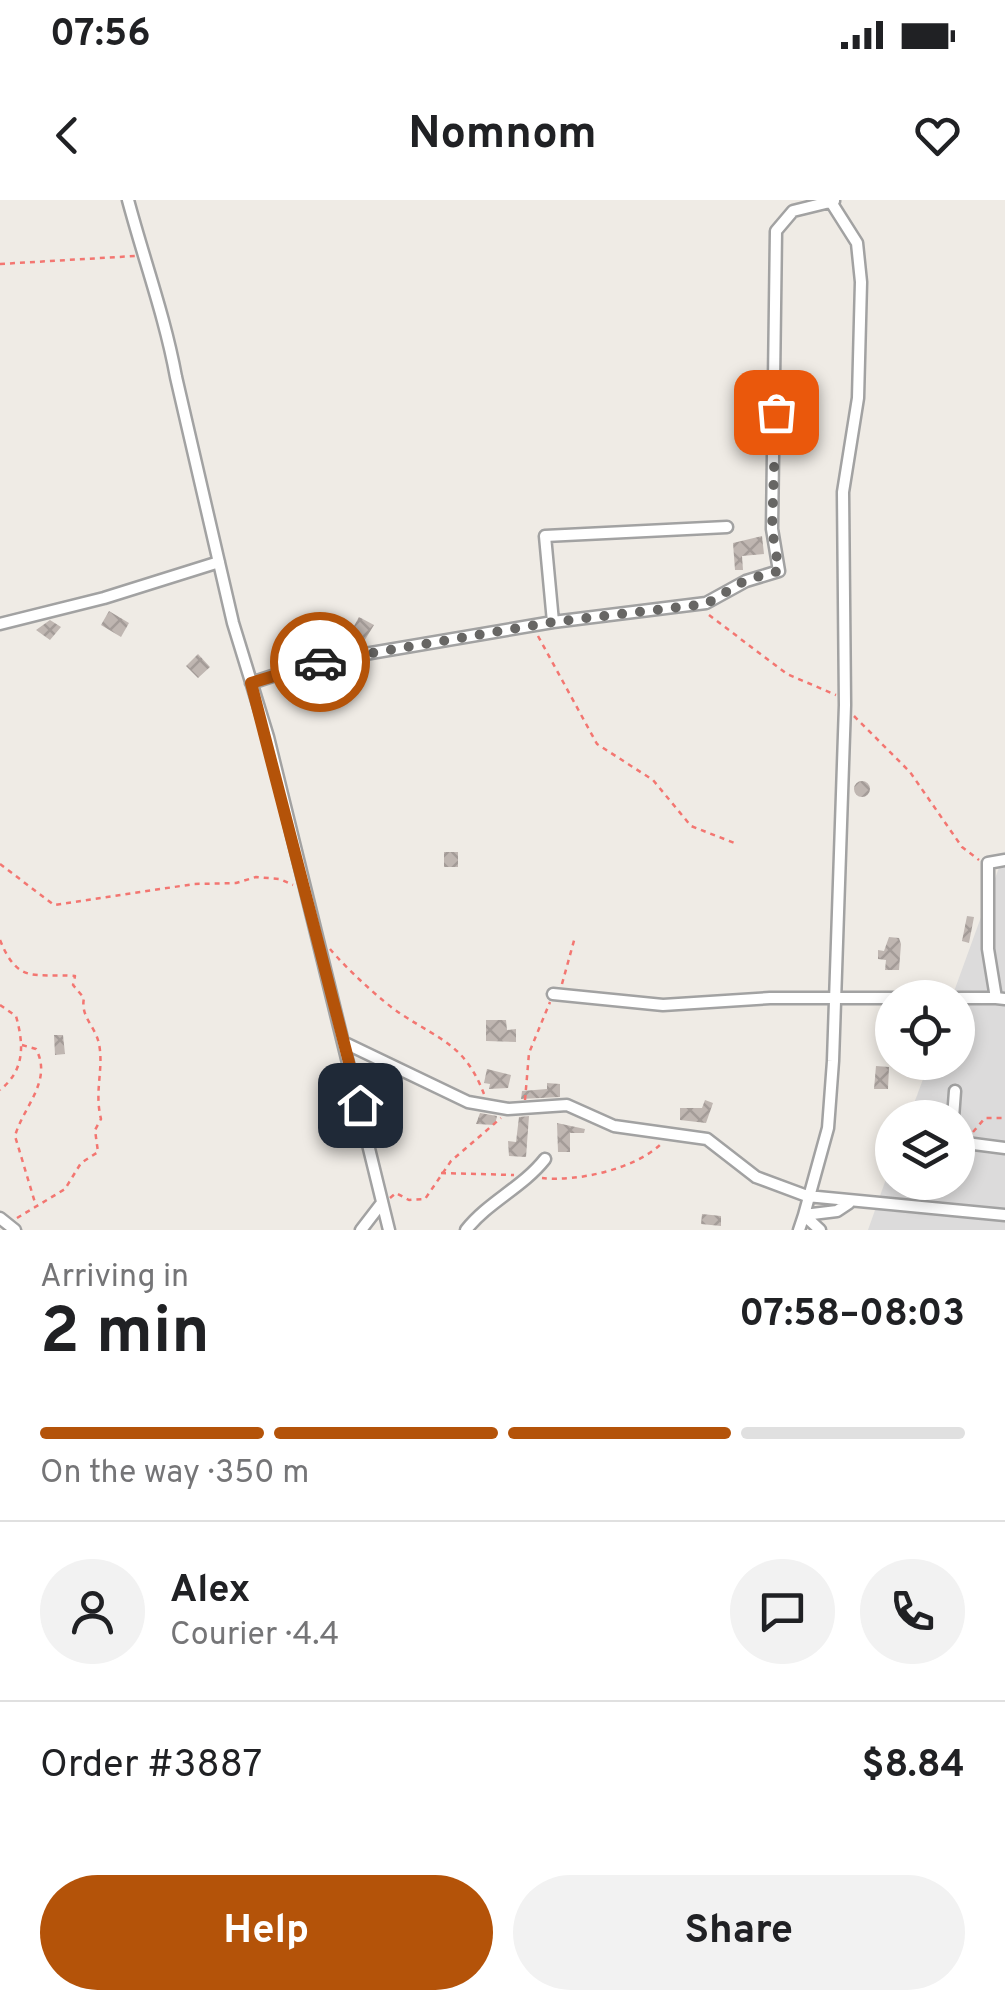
<!DOCTYPE html>
<meta charset="utf-8">
<style>
:root{--surface:#fff;--page:#f2f2f2;--text:#202124;--muted:#757577;--line:#e0e0e0;--accent:#b45309}
body{margin:0;font-family:Overpass,sans-serif;background:var(--page);color:var(--text);height:100vh;display:flex;flex-direction:column;font-size:38px;white-space:nowrap}
*{box-sizing:border-box;margin:0}
p{font-size:32px;color:var(--muted)}
.icon{flex:none;width:55px;height:55px;fill:none;stroke:currentColor;stroke-width:2;stroke-linecap:round;stroke-linejoin:round}
.map{position:relative;height:1030px;overflow:hidden}
.details{display:flex;flex-direction:column;background:var(--surface);flex:1}
.details>*{flex:none}
.fabs{position:absolute;left:875px;top:780px;display:grid;gap:20px}
.fabs a{display:grid;place-items:center;width:100px;height:100px;border-radius:50%;background:var(--surface);box-shadow:0 5px 15px #0003;font-size:50px}
.pin{position:absolute;display:grid;place-items:center;width:85px;height:85px;color:#fff;margin:-42px;border-radius:20px;box-shadow:0 5px 15px #0006}
.courier{position:absolute;display:grid;place-items:center;width:100px;height:100px;margin:-50px;border:8px solid #b45309;border-radius:50%;background:#fff;color:#222;box-shadow:0 2px 12px #0007}
.summary em{font-style:normal;font-weight:700}
.summary div{display:flex;flex-direction:column-reverse}
.summary{display:flex;align-items:center;justify-content:space-between;height:170px;padding:0 40px}
h1{font-size:65px;font-weight:700;line-height:75px}
.bar{display:grid;grid-template-columns:repeat(4,1fr);gap:15px 10px;align-content:center;height:120px;padding:0 40px}
.bar i{height:12px;border-radius:8px;background:var(--line)}
.bar .on{background:var(--accent)}
.bar p{grid-column:span 4}
.line{display:flex;align-items:center;gap:25px;padding:0 40px;border-top:2px solid var(--line)}
.line div{flex:1}
.round{display:grid;place-items:center;flex:none;width:105px;height:105px;border-radius:52px;background:var(--page)}
.primary-button{display:flex;gap:20px;margin-top:auto;padding:20px 40px}
.primary-button a{flex:1;height:115px;border-radius:60px;background:var(--accent);color:#fff;font-size:40px;font-weight:700;line-height:115px;text-align:center}
.primary-button a+a{background:var(--page);color:var(--text)}
.status{display:flex;justify-content:space-between;align-items:center;height:70px;padding:0 50px;background:var(--surface);direction:ltr}
.status svg{height:28px;fill:currentColor}
header{display:flex;justify-content:space-between;align-items:center;height:130px;padding:0 40px;background:var(--surface);font-size:45px;font-weight:700}
.map>svg:first-child{display:block}
</style>
<div class="status"><b>07:56</b><svg viewBox="0 0 49 12"><path d="M0 12V9h3v3zM5 12V6h3v6zM10 12V3h3v9zM15 12V0h3v12zM26 1h20v11H26zM47 4h2v5h-2z"/></svg></div>
<header><svg class="icon" aria-label="back" viewBox="0 0 24 24"><path d="M15 5l-7 7 7 7"/></svg>Nomnom<svg class="icon" aria-label="heart" viewBox="0 0 24 24"><path d="M12 20l-8-8c-3-5 5-10 8-4 3-6 11-1 8 4z"/></svg></header>
<div class="map">
<svg width="1005" height="1030" viewBox="0 0 1005 1030">
<defs>
<pattern id="building-cross-hatch" width="8" height="8" patternUnits="userSpaceOnUse" patternTransform="scale(2.5)"><rect width="8" height="8" fill="#bfb6b1"/><path d="M0 0l8 8M0 8l8-8" fill="none" stroke="#a49c98"/></pattern>
</defs>
<rect width="100%" height="100%" fill="#efebe5"/>
<path fill="#dcdbdb" d="M 1005,651 L 1005,1030 L 868,1030 L 892,962 L 892,982 L 958,982 L 958,918 L 909,917 L 929,863 L 958,862 L 958,798 L 952,797 Z"/>
<path fill="url(#building-cross-hatch)" d="M 762,336 L 764,354 L 742,356 L 743,370 L 735,370 L 733,343 Z
M 109,411 L 129,423 L 121,437 L 101,425 Z
M 359,417 L 374,425 L 363,443 L 349,435 Z
M 50,420 L 61,427 L 50,440 L 36,430 Z
M 198,454 L 210,467 L 198,478 L 186,466 Z
M854 589a8 8 0 1 1 16 0a8 8 0 1 1-16 0Z
M 444,652 L 458,652 L 458,667 L 444,667 Z
M 967,716 L 974,717 L 969,743 L 962,741 Z
M 889,737 L 899,738 L 901,744 L 899,770 L 885,770 L 886,760 L 878,759 L 878,750 L 884,751 Z
M 486,820 L 506,820 L 507,830 L 516,829 L 516,842 L 486,841 Z
M 54,835 L 63,835 L 65,854 L 55,855 Z
M 876,866 L 889,867 L 888,889 L 874,889 Z
M 487,869 L 511,875 L 508,888 L 489,889 L 490,884 L 484,883 Z
M 547,883 L 560,884 L 560,897 L 521,899 L 522,891 L 547,889 Z
M 705,900 L 713,903 L 706,923 L 680,920 L 680,908 L 702,908 Z
M 480,913 L 497,916 L 495,925 L 476,924 Z
M 529,916 L 526,957 L 509,956 L 508,941 L 516,942 L 519,917 Z
M 557,923 L 585,929 L 584,933 L 570,933 L 570,952 L 558,952 Z
M 905,982 L 926,982 L 920,998 L 901,993 Z
M 702,1014 L 721,1016 L 721,1026 L 701,1024 Z"/>
<g fill="none" stroke-linecap="round" stroke-linejoin="round">
<defs>
<path id="minor" d="M 128,0 C 144,60 165,117 176,177 L 233,423 L 268,537 L 389,1030
M 553,422 L 545,336 L 727,327
M 0,424 L 104,398 L 219,362
M 251,483 L 312,463 L 553,422 L 706,403 L 746,381 L 779,371 L 772,329 L 776,31 L 793,11 L 834,1
M 1005,660 L 988,663 L 988,749 L 996,798 L 1005,799
M 553,794 L 663,805 L 770,798 L 929,798
M 958,798 L 996,798
M 345,843 L 468,902 L 508,909 L 567,905 L 614,926 L 707,939 L 756,977 L 807,996 L 1005,1015
M 953,918 L 955,891
M 958,937 L 966,943 L 1005,948
M 0,1018 L 15,1030
M 361,1030 L 381,1004
M 466,1030 C 488,1002 523,987 545,959
M 799,1030 L 804,1015 L 837,1011 L 849,1003
M 820,1030 L 804,1015 L 828,928 L 833,861 L 845,505 L 843,292 L 858,198 L 861,82 L 857,43 L 831,2"/>
</defs>
<use href="#minor" stroke="#a2a2a2" stroke-width="15"/>
<path stroke="#f37671" stroke-width="2.5" stroke-dasharray="5 5" stroke-linecap="butt" d="M 0,64 L 135,56
M 709,415 L 787,474 L 836,495
M 538,436 L 597,544 L 653,580 L 691,626 L 737,644
M 854,516 L 910,572 L 962,647 L 979,660
M 0,664 L 54,705 L 194,684 L 236,683 L 256,677 L 280,679 L 293,685
M 0,740 C 18,785 35,773 75,776 L 73,785 L 84,798 C 80,817 96,827 99,844 C 104,869 94,891 101,919 L 95,930 L 98,952 L 81,963 L 65,989 L 17,1018
M 330,749 C 345,767 381,801 401,814 C 442,841 465,845 484,894
M 562,784 L 575,737
M 0,805 L 16,816 C 24,845 25,870 0,890
M 22,845 L 36,849 C 53,881 23,907 15,936 L 36,1006
M 525,900 L 529,853 L 550,802
M 973,932 L 985,918 L 1005,918
M 441,973 L 514,975
M 542,978 C 577,982 635,969 661,944
M 390,998 L 396,993 L 409,1000 L 425,999 L 451,961 L 501,918"/>
<use href="#minor" stroke="#fff" stroke-width="10"/>
</g>
<g fill="none" stroke-linecap="round" stroke-linejoin="round">
<path stroke="#676664" stroke-width="10" stroke-dasharray="0 18" d="M 320,462 L 553,422 L 706,404 L 746,380 L 779,371 L 772,329 L 776,212"/>
<path stroke="#b45309" stroke-width="12" d="M 320,462 L 251,483 L 360,905"/>
</g>
</svg>
<div class="fabs">
<a><svg class="icon" aria-label="locate" viewBox="0 0 24 24"><circle cx="12" cy="12" r="6"/><path d="M12 2v4M12 18v4M2 12h4M18 12h4"/></svg></a>
<a><svg class="icon" aria-label="layers" viewBox="0 0 24 24"><path d="M12 4l9 5-9 5-9-5zM3 14l9 5 9-5"/></svg></a>
</div>
<div class="pin" style="left:776px;top:212px;background:#ea580c"><svg class="icon" aria-label="bag" viewBox="0 0 24 24"><path d="M5 8h14l-1 12H6zM9 8a3 3 0 0 1 6 0"/></svg></div>
<div class="pin" style="left:360px;top:905px;background:#1f2937"><svg class="icon" aria-label="home" viewBox="0 0 24 24"><path d="M3 11l9-7 9 7M6 9v11h12V9"/></svg></div>
<div class="courier" style="left:320px;top:462px"><svg class="icon" aria-label="car" viewBox="0 0 24 24"><path d="M5 17H2v-5l4-1 3-4h7l3 4 3 1v5h-3M9 17h6M6 11h13"/><circle cx="7" cy="17" r="2"/><circle cx="17" cy="17" r="2"/></svg></div>
</div>
<section class="details">
<div class="summary"><div><h1>2 min</h1><p>Arriving in</p></div><em>07:58–08:03</em></div>
<div class="bar"><i class="on"></i><i class="on"></i><i class="on"></i><i></i><p>On the way · 350 m</p></div>
<div class="line" style="height:180px"><a class="round"><svg class="icon" aria-label="person" viewBox="0 0 24 24"><circle cx="12" cy="8" r="4"/><path d="M4 21q1-7 8-7t8 7"/></svg></a><div><b>Alex</b><p>Courier · 4.4</p></div><a class="round"><svg class="icon" aria-label="chat" viewBox="0 0 24 24"><path d="M4 5h16v11H9l-5 4z"/></svg></a><a class="round"><svg class="icon" aria-label="phone" viewBox="0 0 24 24"><path d="M5 4h4l2 5-3 2q2 4 5 5l2-3 5 2v4C11 20 4 13 5 4z"/></svg></a></div>
<div class="line" style="height:130px"><div>Order #3887</div><b>$8.84</b></div>
<div class="primary-button"><a>Help</a><a>Share</a></div>
</section>
